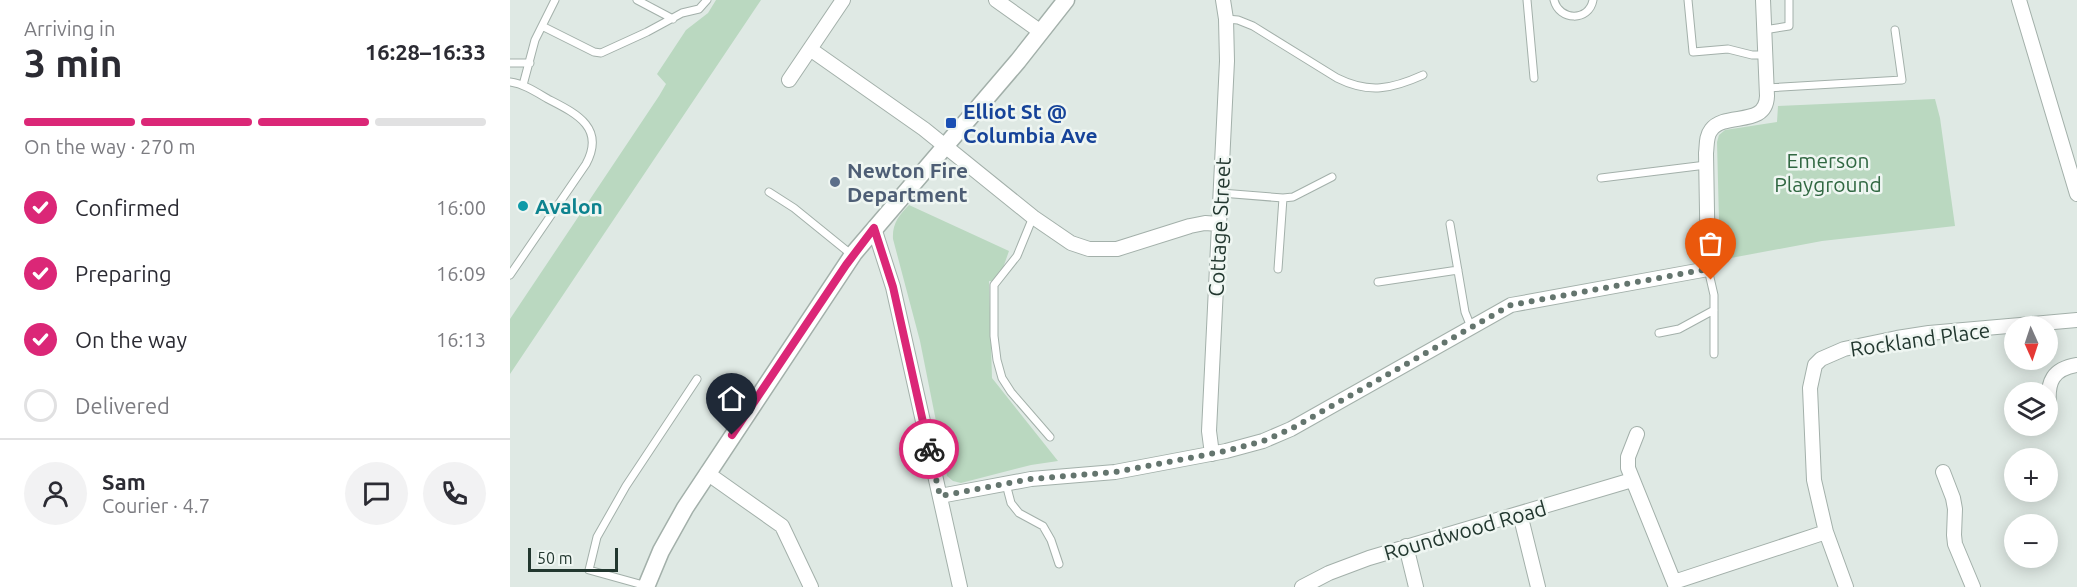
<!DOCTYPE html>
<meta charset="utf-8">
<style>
:root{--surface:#fff;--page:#f2f2f3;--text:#2b2b33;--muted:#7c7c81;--line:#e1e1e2;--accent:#db2777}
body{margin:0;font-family:Ubuntu,sans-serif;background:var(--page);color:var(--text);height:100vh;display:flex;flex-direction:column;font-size:22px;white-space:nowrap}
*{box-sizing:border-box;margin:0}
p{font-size:20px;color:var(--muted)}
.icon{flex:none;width:33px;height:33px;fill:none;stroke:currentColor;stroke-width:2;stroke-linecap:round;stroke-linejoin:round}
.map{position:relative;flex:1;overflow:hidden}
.drawer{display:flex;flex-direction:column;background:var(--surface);width:510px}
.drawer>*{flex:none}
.needle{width:39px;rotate:177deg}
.fabs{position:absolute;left:1494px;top:316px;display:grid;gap:12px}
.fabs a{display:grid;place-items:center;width:54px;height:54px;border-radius:50%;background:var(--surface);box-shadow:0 3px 15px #0003;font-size:30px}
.scale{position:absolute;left:18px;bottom:15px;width:90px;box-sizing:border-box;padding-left:6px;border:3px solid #22372f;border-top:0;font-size:16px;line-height:21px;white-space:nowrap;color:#22372f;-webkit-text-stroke:4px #eff6f2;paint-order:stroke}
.pin{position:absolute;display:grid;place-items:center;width:51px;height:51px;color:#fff;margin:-62px -26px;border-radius:50% 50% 50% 0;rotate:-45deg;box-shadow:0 0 6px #0007}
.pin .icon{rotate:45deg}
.courier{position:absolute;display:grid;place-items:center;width:60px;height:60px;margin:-30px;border:4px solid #db2777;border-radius:50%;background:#fff;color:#222;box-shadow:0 2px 8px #0007}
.summary em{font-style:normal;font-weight:700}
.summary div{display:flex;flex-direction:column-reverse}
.summary{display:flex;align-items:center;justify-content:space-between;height:102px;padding:0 24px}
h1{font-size:39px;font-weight:700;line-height:45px}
.bar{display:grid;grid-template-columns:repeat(4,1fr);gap:9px 6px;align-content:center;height:72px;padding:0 24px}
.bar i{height:8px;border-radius:4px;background:var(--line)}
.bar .on{background:var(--accent)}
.bar p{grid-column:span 4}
.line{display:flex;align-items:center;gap:15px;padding:0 24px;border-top:2px solid var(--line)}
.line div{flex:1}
.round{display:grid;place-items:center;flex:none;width:63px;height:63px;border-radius:32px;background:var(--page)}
ol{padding:0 24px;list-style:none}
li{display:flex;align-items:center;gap:18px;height:66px}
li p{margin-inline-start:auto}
li .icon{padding:6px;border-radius:50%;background:var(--accent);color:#fff;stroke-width:4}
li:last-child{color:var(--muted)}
li i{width:33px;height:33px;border:3px solid var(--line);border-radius:50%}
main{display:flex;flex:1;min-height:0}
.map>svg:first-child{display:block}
</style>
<main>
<section class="drawer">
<div class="summary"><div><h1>3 min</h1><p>Arriving in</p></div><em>16:28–16:33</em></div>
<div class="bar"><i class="on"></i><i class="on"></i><i class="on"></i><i></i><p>On the way · 270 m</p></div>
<ol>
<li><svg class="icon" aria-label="check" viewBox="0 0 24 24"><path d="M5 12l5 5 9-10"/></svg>Confirmed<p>16:00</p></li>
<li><svg class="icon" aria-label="check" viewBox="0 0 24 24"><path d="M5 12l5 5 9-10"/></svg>Preparing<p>16:09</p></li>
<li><svg class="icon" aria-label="check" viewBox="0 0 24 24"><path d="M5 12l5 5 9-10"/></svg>On the way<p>16:13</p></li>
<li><i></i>Delivered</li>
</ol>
<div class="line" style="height:108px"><a class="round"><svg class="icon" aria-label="person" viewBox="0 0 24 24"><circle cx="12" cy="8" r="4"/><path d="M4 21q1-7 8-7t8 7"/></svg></a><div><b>Sam</b><p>Courier · 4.7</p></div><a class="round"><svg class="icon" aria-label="chat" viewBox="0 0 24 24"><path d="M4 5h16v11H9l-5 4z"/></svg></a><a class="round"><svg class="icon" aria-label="phone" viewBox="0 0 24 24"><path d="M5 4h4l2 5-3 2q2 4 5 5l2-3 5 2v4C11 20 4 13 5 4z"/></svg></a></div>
</section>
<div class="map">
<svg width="1567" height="587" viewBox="0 0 1567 587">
<rect width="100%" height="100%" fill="#dfe9e4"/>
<path fill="#bad8c0" d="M 206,0 L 251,0 L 0,374 L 0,319 L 149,96 L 156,84 L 147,74 L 176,30 L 198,13 Z
M 1425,99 L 1430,118 L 1445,226 L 1312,241 L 1210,260 L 1207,142 L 1209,135 L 1215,130 L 1267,122 L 1268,106 Z
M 399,205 L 499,251 L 488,282 L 479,281 L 482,378 L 548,461 L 521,465 L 451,483 L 443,481 L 437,476 L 410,341 L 383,239 C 382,224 389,215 399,205 Z"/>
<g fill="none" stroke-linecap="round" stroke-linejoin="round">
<defs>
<path id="service" d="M 127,0 L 163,19
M 1017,0 L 1024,78
M 1044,0 C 1049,21 1079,22 1083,0
M 1178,0 L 1183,52 L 1218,49 L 1242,55 L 1255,55
M 716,19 L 728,20 L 743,26 L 827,78 C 859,94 882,89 913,75
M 32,26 L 84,52 L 91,53 L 137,32 L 172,13 L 189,9 L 197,0
M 1254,30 L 1279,26 L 1279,0
M 0,63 L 20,63
M 0,82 C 14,84 26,92 38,99 C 65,113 96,127 76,164 L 0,275
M 13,85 L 25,40 L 45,0
M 1257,88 L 1392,80 L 1385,30
M 1091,178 L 1196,165
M 259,192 L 284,208 L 342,255
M 711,193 L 773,198 L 783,197 L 822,177
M 523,217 L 507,256 L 484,285 L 484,336 L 487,360 L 492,378 L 501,392 L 540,437
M 940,224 L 955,312 L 961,327
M 768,269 L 773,198
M 1198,269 L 1204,295 L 1204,354
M 868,282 L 948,270
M 1149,333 L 1169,329 L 1204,310
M 496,484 L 501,503 L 509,513 L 533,526 L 541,540 L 549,564
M 137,586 L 79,570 L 87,537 L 116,486 L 187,379"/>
<path id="minor" d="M 486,0 L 531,32
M 1509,0 L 1567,194
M 300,49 L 414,129 L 523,217 L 561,243 L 579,249 L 607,249 L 680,226 L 695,223 L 709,224
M 279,80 L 333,0
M 364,228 L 383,287 L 450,587
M 1539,405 C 1537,381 1543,369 1567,365
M 1127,434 L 1118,457 L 1118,468 L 1166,587
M 702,454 L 699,431 L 717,61 L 716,19 L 713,0
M 1433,472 L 1443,498 L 1445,509 L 1444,535 L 1445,544 L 1463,587
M 197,473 L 272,526 L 301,587
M 430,496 L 521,479 L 605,472 L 716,451 L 753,441 L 781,429 L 1001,305 L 1198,269 L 1196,153 C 1197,146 1196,136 1201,130 C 1215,111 1256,128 1257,96 L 1253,0
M 1010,514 L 1028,587
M 896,546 L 906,587
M 1164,582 L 1316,532
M 792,587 L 819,573 L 859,558 L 1122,480
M 1336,587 L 1316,532 L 1304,480 L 1300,388 L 1305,365 L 1311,359 L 1334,349 L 1387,338 L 1419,333 L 1567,320"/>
<path id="tertiary" d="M 136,587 L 151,551 L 175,508 L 344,253 L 508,61 L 556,0"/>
</defs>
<use href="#service" stroke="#a3b0aa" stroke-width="9"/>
<use href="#minor" stroke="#a3b0aa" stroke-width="16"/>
<use href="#tertiary" stroke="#a3b0aa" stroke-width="19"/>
<use href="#service" stroke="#fff" stroke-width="7"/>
<use href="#minor" stroke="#fff" stroke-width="14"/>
<use href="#tertiary" stroke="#fff" stroke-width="16"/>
</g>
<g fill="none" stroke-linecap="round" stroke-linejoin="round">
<path stroke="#64756e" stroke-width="6" stroke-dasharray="0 10.8" d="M 419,449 L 430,496 L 521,479 L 605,472 L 716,451 L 753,441 L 781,429 L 1001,305 L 1198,269 L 1201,280"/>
<path stroke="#db2777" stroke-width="8" d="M 222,435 L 336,265 L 364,228 L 383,287 L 419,449"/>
</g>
<rect fill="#1a4fb4" stroke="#eff6f2" stroke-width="2" x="435" y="117" width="12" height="12" rx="3"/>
<circle fill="#5c6f8a" stroke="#eff6f2" stroke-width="2" cx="325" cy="182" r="6"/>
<circle fill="#0f9aa8" stroke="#eff6f2" stroke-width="2" cx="13" cy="206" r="6"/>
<g text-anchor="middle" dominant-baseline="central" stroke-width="5" stroke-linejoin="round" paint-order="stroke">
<g font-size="21" font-weight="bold" fill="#164399" stroke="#eff6f2" text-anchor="start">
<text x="453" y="111">Elliot St @<tspan x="453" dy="24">Columbia Ave</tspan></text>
</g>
<g font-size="21" fill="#316842" stroke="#eff6f2">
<text x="1318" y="160">Emerson<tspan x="1318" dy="24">Playground</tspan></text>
</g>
<g font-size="21" font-weight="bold" fill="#4e5e75" stroke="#eff6f2" text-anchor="start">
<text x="337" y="170">Newton Fire<tspan x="337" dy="24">Department</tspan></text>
</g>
<g font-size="21" font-weight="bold" fill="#0d838f" stroke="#eff6f2" text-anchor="start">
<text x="25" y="206">Avalon</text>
</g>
<g font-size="21" fill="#22372f" stroke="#eff6f2">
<text transform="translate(709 227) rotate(-87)">Cottage Street</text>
<text transform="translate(1410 339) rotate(-8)">Rockland Place</text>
<text transform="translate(955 530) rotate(-16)">Roundwood Road</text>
</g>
</g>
</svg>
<div class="fabs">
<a><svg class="needle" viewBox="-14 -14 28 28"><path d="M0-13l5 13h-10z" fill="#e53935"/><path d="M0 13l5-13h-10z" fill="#7c7c81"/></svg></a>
<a><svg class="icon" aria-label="layers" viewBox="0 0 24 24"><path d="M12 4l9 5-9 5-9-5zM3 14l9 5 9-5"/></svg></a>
<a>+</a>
<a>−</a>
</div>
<div class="scale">50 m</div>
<div class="pin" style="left:1201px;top:280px;background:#ea580c"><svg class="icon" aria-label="bag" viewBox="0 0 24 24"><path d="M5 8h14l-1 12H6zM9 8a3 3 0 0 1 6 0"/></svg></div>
<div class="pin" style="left:222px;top:435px;background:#1f2937"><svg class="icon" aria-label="home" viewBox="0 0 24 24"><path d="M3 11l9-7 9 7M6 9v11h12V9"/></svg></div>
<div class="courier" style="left:419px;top:449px"><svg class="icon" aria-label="bike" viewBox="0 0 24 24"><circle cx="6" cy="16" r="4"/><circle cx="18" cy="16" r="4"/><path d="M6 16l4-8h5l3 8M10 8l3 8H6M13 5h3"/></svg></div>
</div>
</main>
